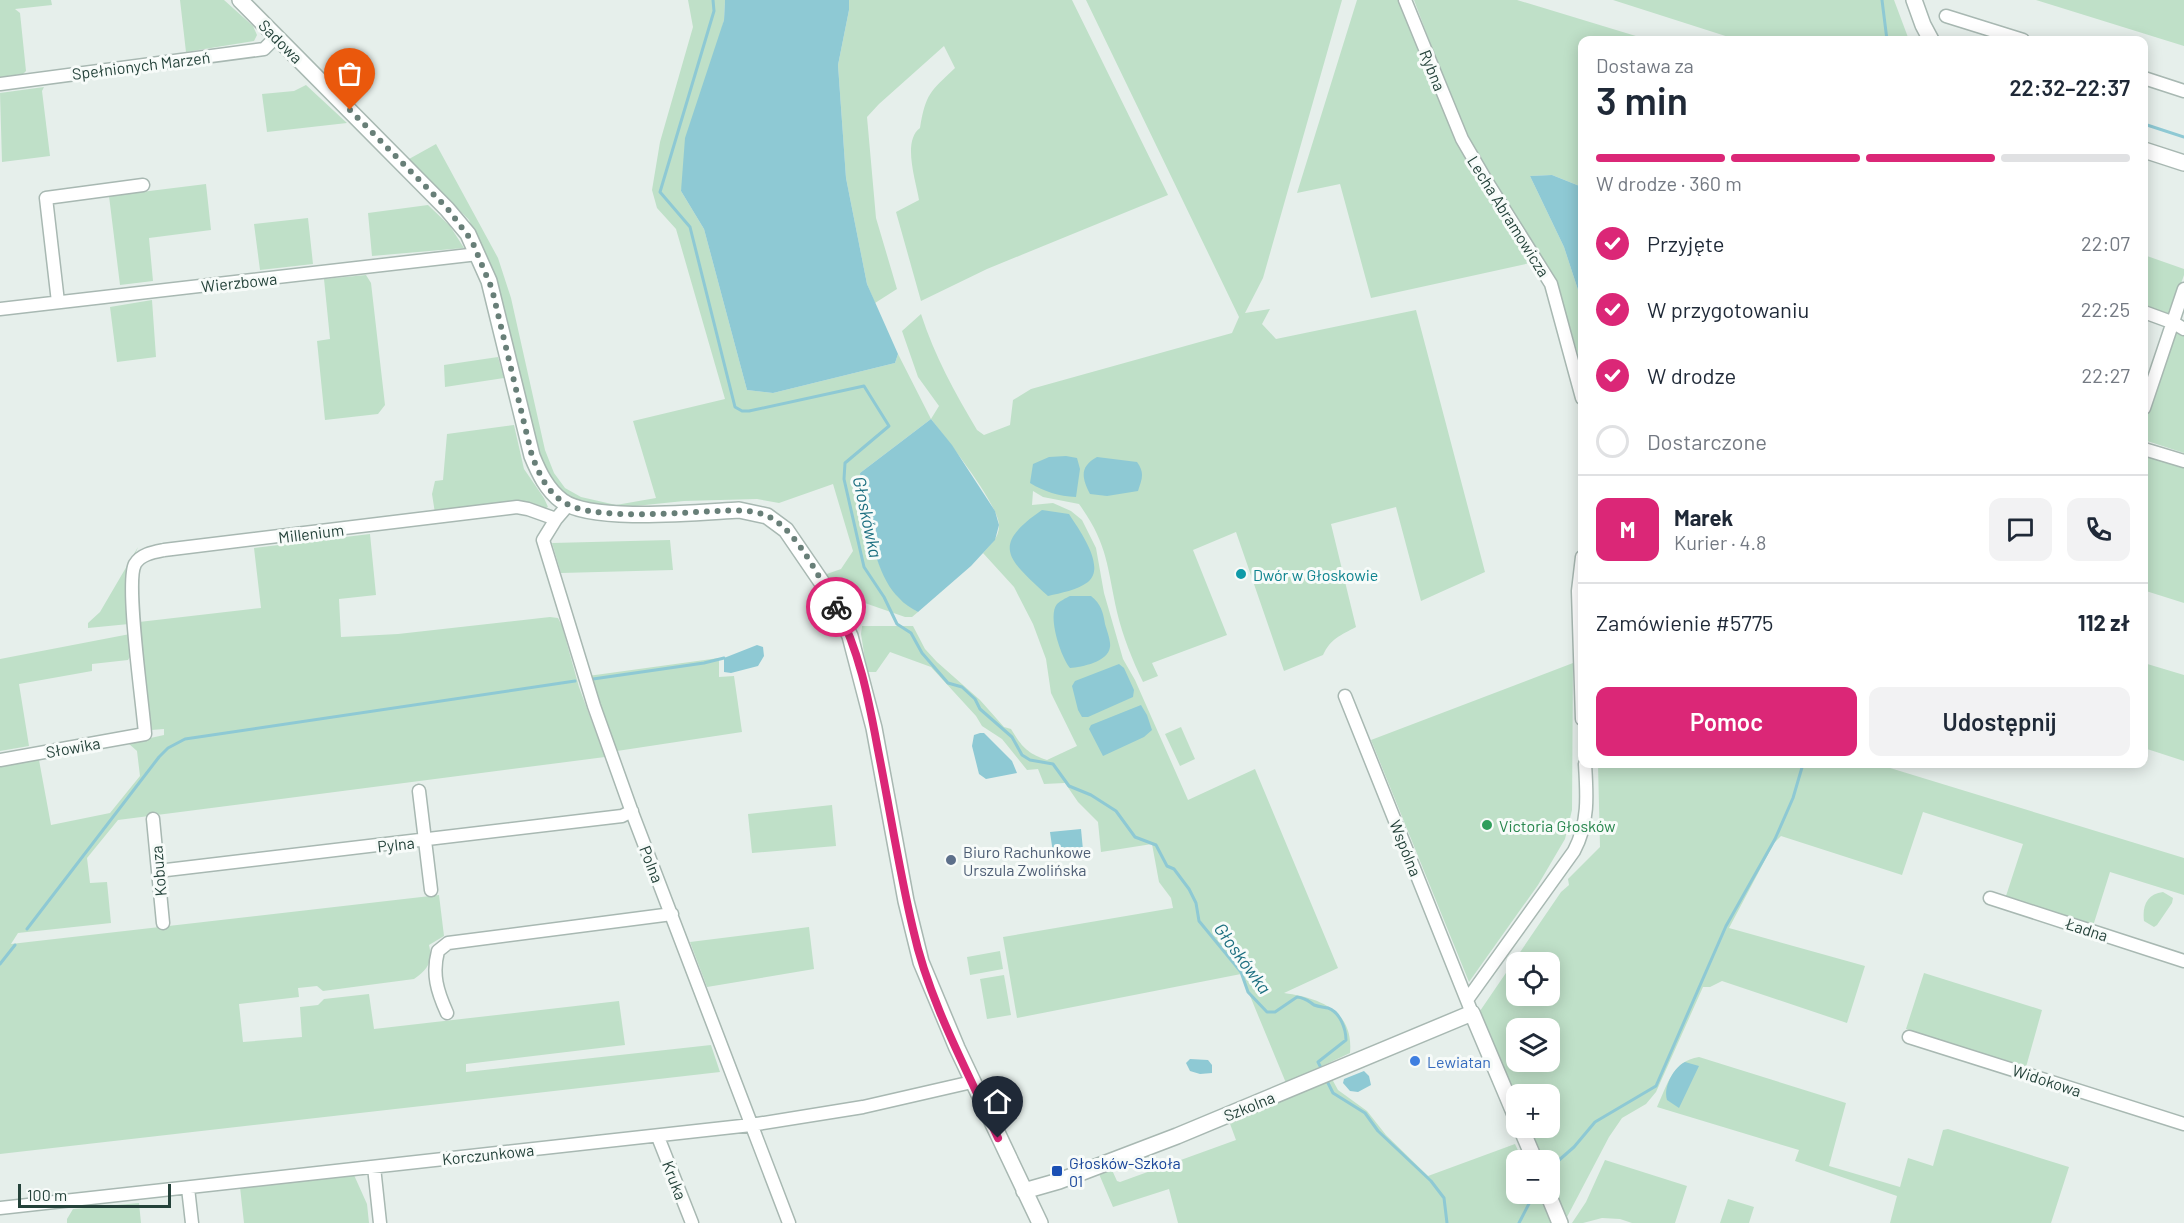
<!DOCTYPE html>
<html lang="pl">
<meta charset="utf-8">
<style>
:root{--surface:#fff;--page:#f2f2f3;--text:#1f2937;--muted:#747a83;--line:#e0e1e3;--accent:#db2777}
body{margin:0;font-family:Barlow,sans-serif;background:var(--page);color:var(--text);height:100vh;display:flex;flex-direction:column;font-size:22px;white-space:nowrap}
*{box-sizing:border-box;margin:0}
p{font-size:20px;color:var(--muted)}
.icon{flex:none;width:33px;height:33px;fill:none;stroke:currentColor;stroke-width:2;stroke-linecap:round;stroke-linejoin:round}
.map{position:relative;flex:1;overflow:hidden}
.panel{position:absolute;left:1578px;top:36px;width:570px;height:732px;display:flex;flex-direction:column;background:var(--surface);border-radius:12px;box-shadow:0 3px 15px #0003}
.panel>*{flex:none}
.tools{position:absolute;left:1506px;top:952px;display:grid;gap:12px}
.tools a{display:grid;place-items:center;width:54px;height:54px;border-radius:12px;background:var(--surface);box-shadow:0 3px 15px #0003;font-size:30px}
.scale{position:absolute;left:18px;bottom:15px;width:153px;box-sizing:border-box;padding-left:6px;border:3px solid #24423a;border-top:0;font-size:16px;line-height:21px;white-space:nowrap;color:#24423a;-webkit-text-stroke:4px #f7fbf9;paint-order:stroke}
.pin{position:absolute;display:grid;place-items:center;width:51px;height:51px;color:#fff;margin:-62px -26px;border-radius:50% 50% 50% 0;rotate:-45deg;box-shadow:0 0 6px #0007}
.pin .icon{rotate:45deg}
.courier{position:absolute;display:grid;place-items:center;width:60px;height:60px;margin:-30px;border:4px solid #db2777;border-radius:50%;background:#fff;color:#222;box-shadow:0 2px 8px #0007}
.summary em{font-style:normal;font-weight:600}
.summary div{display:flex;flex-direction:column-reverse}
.summary{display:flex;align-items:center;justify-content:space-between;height:102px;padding:0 18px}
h1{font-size:39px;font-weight:600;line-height:45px}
.bar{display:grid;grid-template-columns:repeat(4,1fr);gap:9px 6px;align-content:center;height:72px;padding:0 18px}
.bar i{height:8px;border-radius:4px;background:var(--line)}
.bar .on{background:var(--accent)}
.bar p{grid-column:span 4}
.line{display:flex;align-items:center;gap:15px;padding:0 18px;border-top:2px solid var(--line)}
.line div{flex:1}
.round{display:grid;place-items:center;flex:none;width:63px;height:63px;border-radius:12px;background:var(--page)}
ol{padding:0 18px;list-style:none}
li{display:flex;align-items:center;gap:18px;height:66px}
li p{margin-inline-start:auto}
li .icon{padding:6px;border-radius:50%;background:var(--accent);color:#fff;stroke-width:4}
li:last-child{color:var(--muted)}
li i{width:33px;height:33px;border:3px solid var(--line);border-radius:50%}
.button{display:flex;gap:12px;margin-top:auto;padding:12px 18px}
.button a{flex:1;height:69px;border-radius:12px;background:var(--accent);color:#fff;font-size:24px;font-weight:600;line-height:69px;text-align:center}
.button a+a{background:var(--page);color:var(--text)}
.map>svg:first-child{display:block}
</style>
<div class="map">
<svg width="2184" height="1223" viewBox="0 0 2184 1223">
<rect width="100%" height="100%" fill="#e6efeb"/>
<path fill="#bfe0c8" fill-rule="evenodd" d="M 0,0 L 51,0 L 52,5 L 15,9 L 20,13 L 26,71 L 23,74 L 0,77 Z
M 180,0 L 224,0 L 253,26 L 257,35 L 254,41 L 186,52 Z
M 688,0 L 725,0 L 724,20 L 681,191 L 704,229 L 747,390 L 773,393 L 895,363 L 898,354 L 931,419 L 939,406 L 918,377 L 902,331 L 921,314 C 935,357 954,391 977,430 L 984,435 L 1010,425 L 1013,400 L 1031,389 L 1232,333 L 1239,317 L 1086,0 L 1342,0 L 1263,278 L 1245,313 L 1270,309 L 1262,324 L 1276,339 L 1416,310 L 1485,572 L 1421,601 L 1396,507 L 1331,524 L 1356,627 C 1341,635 1330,639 1323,655 L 1284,671 L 1236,532 L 1193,550 L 1227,635 L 1152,663 L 1158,676 L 1143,682 C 1132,659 1123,637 1117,612 C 1107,567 1108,544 1079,504 L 1043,497 L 1033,491 L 1032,505 L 1053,503 L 1071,511 L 1082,520 L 1096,548 L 1104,593 L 1123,659 L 1135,680 L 1188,800 L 1255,769 L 1338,968 L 1284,993 C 1319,998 1354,1010 1350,1053 L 1286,1083 L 1241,974 L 1017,1018 L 1003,937 L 1173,908 L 1171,898 L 1159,882 L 1152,844 L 1101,852 L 1098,822 L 1078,802 L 1065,783 L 1044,784 L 1038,769 L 1027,770 L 1002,739 L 982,726 L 976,716 L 931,667 L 890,652 L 876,672 L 867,672 L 861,634 L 862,626 L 913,626 L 925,649 L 937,662 L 980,700 L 1004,727 L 1011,729 C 1022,747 1027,753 1047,760 L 1077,746 L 1051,693 L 1046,659 L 1033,624 L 1014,587 L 983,553 C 990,545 999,538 999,526 C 1000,506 945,437 931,419 L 860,473 C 866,521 873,585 918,612 L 912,617 L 905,617 L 839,594 L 824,575 L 841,569 L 853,551 L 833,484 L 779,503 L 757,499 L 684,501 L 616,508 L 574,501 L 558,491 L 539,461 L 491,268 L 469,220 L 409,159 L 436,144 L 498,258 L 511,298 L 545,450 L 554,473 L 565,488 L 581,497 L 616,505 L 656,498 L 633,421 L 725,399 L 676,229 L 657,208 L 652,190 L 660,142 L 693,27 Z
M 849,0 L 1072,0 L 1168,195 L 987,269 L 921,301 L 896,212 L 919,200 C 916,181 902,141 920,128 C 926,93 930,92 955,68 L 944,46 L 879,104 L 867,117 L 876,218 L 897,289 L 875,303 L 867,284 L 846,178 L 838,65 L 849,10 Z
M 1357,0 L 1398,0 L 1433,87 L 1455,134 L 1530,263 L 1371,298 L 1340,184 L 1297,193 Z
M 1414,0 L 1517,0 L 1649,40 L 1582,40 L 1582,187 L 1552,175 L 1530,176 L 1564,247 L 1582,302 L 1582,368 L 1555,277 L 1492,179 L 1470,140 L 1447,88 Z
M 1613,0 L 1894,0 L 1909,40 L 1870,40 L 1865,36 L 1855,40 L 1738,40 Z
M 2036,0 L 2184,0 L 2184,46 Z
M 306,85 L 347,123 L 267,132 L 262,94 L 294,91 Z
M 44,87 L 42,91 L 50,156 L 2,162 L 0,93 Z
M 206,184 L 211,230 L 149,238 L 153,281 L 120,285 L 109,196 Z
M 428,205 L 450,226 L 464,248 L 372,256 L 368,213 Z
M 308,218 L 313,264 L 260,270 L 254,224 Z
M 2147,256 L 2184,269 L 2184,275 L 2171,313 L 2168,315 L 2144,306 L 2144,269 Z
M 366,275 L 371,283 L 385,405 L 378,414 L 325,420 L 317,341 L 330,339 L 324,279 Z
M 152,300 L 156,357 L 117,362 L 110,307 Z
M 2179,331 L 2184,332 L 2184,453 L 2144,440 L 2144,422 L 2174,334 Z
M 498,357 L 504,378 L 445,387 L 444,365 Z
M 514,425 L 524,469 L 544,498 L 548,507 L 542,510 L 435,513 L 432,494 L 435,481 L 443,480 L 447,434 Z
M 2144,453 L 2184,466 L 2184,603 L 2146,591 L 2144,600 Z
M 370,534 L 376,595 L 339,599 L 341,637 L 398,634 L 550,617 L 558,618 L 562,626 L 579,687 L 605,757 L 118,820 L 87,858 L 90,883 L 107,882 L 111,923 L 18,933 L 11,944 L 439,895 L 444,936 L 429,945 C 433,962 428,969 414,979 L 323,991 L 317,986 L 298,988 L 299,997 L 239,1004 L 243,1042 L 302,1037 L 300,1007 L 318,1005 L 324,999 L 369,994 L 374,1029 L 619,1001 L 625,1045 L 466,1064 L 466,1072 L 711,1045 L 720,1072 L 0,1154 L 0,766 L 39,760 L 51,825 L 110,813 L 140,776 L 137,751 L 128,743 L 164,735 L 164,729 L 151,730 L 139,622 L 261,608 L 254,548 Z
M 670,540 L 673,570 L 561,573 L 552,543 Z
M 138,547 L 128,572 L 129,624 L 88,628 L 88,623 L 100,612 Z
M 130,634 L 133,652 L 128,660 L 92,664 L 92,671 L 19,684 L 29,746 L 0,751 L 0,659 Z
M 719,658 L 719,677 L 734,676 L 742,732 L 617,751 L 588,676 Z
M 1573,663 L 1572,810 L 1565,839 L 1538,885 L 1469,982 L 1371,740 Z
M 2144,663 L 2184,675 L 2184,761 L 2144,748 Z
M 1181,727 L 1195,759 L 1180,766 L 1165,734 Z
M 1598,764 L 1877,764 L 2184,858 L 2184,895 L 2110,872 L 2093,926 L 2005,899 L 2023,844 L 1923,812 L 1902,875 L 1781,836 L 1774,843 L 1729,928 L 1865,966 L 1847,1023 L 1722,981 L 1710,987 L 1703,987 L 1656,1092 L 1646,1104 L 1622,1118 L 1609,1137 L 1567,1217 L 1565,1216 L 1550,1178 L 1550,1161 L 1543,1161 L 1529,1128 L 1550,1128 L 1550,1095 L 1516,1095 L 1516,1098 L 1480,1011 L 1561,892 L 1569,885 L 1568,879 L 1600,847 ZM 1516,963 L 1550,963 L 1550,996 L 1516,996 ZM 1516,1029 L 1550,1029 L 1550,1062 L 1516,1062 Z
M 832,805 L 836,846 L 752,853 L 748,814 Z
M 2163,892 L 2173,898 L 2172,903 L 2157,925 L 2154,927 L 2144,921 C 2142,906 2147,894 2163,892 Z
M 809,927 L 814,969 L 707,987 L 690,942 Z
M 1000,951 L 1003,969 L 970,975 L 967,957 Z
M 1924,973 L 2042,1010 L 2026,1067 L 1906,1029 Z
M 1004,975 L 1011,1015 L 987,1019 L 980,979 Z
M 1699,1057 L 1846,1103 L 1829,1166 L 1900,1187 L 1908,1158 L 1933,1166 L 1943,1130 L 1948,1129 L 2069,1167 L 2051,1223 L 1890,1223 L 1897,1196 L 1795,1161 L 1799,1150 L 1657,1107 C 1667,1086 1672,1061 1699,1057 Z
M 1332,1079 L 1338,1090 L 1367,1111 L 1386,1135 L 1428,1176 L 1515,1144 L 1523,1161 L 1516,1161 L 1516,1194 L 1539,1194 L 1552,1223 L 1178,1223 L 1169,1189 L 1113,1207 L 1099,1174 L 1112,1170 L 1117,1181 L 1120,1182 L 1236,1140 L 1229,1121 L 1295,1096 Z
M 1605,1160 L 1687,1186 L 1675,1223 L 1632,1223 L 1620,1219 L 1602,1218 L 1583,1223 L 1572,1223 L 1586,1202 Z
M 354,1175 L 367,1204 L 369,1223 L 244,1223 L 240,1187 Z
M 1728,1199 L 1754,1207 L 1749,1223 L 1720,1223 Z
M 139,1203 L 141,1223 L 67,1223 L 67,1219 L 73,1209 Z"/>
<path fill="#8ec9d4" d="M 725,0 L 849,0 L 849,10 L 838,65 L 846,178 L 867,284 L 898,354 L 895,363 L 773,393 L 747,390 L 704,229 L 681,191 L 685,138 L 724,20 Z
M 1552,175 L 1582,187 L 1582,302 L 1564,247 L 1530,176 Z
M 931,419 L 952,445 L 995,511 L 999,525 L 995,540 L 971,566 L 918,612 C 911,608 904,604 899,598 C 873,574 864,508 860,473 Z
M 1066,456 L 1077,458 L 1080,469 L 1076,497 C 1058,496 1045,492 1030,483 L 1033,464 L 1049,457 Z
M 1097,457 L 1137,462 C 1145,473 1142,479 1138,491 L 1107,496 L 1090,494 C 1082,478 1079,467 1097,457 Z
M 1042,510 L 1069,514 C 1078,528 1107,567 1088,582 C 1077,590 1061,593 1048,596 C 1010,560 988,547 1042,510 Z
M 1070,596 L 1091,596 C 1101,604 1103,612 1105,624 C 1107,631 1111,641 1110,647 C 1108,662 1082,667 1070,668 C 1061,657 1047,616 1057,604 C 1060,601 1066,598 1070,596 Z
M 757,645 L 763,647 L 764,656 L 758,666 L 731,673 L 724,672 L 724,658 Z
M 1119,664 L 1124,668 L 1134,690 L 1133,697 L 1088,717 L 1082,717 L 1078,710 L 1072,686 L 1075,681 Z
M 1141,705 L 1147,715 L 1152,730 L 1144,737 L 1103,756 L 1089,729 L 1091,725 Z
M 980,733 L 984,733 L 1012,761 L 1017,773 L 986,779 L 979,774 L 972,746 L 974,735 Z
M 1081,829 L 1083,850 L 1053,853 L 1050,832 Z
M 1190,1059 L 1208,1060 L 1212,1065 L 1212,1073 L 1200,1074 L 1190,1071 L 1186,1063 Z
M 1685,1062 L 1699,1066 L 1679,1108 L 1667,1100 C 1663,1088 1673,1068 1685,1062 Z
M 1364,1071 L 1369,1076 L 1371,1085 L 1358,1092 L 1350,1091 L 1343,1083 L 1344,1079 Z"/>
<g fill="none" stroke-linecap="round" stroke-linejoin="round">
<path stroke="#8ec9d4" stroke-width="3" d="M 713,0 L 714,11 L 660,192 L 690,227 L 735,407 L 742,411 L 749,411 L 864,386 L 889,426 L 845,463 L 844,479 L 864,567 L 884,597 L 897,624 L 911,633 L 922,653 L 948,683 L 962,687 L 975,699 L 980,709 L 1012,737 L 1022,755 L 1030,760 L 1053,764 L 1069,786 L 1091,795 L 1116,811 L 1135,837 L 1156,845 L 1167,866 L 1174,869 L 1189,889 L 1196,903 L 1199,921 L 1241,972 L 1248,992 L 1267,1012 L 1275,1012 L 1297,997 C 1306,998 1308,1001 1314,1005 C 1319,1007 1324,1007 1328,1008 C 1340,1012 1346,1029 1346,1040 L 1318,1062 L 1322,1070
M 1882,0 L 1887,40
M 2144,124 L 2184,137
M 593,679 L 704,663 L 724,658
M 27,929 L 159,757 L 168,748 L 185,739 L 575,681
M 0,964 L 15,945
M 1326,1079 L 1333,1093 L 1365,1113 L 1378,1131 L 1431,1181 L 1444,1198 L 1447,1223
M 1550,1168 L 1574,1147 L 1595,1122 L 1656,1086 L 1726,926 L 1775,839 L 1793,798 L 1803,764
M 1519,1223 L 1534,1194"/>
<defs>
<path id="minor" d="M 1405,0 L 1462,139 L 1487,182 L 1551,284 L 1582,398
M 1946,16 L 2023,40
M 2144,78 L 2184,91
M 0,84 L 264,49 L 276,37
M 58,302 L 46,198 L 143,185
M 0,309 L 478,254
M 2144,312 L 2174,323 L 2184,329
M 2144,408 L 2184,289
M 2144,449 L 2184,461
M 568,505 L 556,519 L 543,540 L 594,706 L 633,815 L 789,1223
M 1582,557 L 1578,591 L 1582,719
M 1345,696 L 1472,1013
M 0,760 L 145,734 C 143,705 125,582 135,564 C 141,554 154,552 164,550 L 517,507 L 528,509 L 556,519
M 419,791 L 431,890
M 153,819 L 163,923
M 158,871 L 622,816 L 632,811
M 1990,898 L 2184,961
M 1467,1000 L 1574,851 C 1589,823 1587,795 1585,764
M 447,1013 C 437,991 432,974 438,951 L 448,943 L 672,914
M 1909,1037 L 2184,1124
M 658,1137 L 692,1223
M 374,1167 L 380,1223
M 188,1188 L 192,1223
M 0,1208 L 751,1125 L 863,1107 L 972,1082"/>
<path id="tertiary" d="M 240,0 L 447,209 L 468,234 L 489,281 L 532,456 C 539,473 547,490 562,501 C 592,523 700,512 739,510 L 767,516 L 786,530 L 827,590 L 850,636 L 874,728 L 906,901 L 921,962 L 957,1048 L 1040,1223
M 1914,0 L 1923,25 L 1931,40
M 2144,150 L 2184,163
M 1521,1128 L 1535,1161
M 1024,1191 L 1059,1181 L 1177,1136 L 1472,1013 L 1516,1117
M 1548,1194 L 1560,1223"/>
</defs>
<use href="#minor" stroke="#a8b8b2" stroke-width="15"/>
<use href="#tertiary" stroke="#a8b8b2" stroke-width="18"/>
<use href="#minor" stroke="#fff" stroke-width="12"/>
<use href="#tertiary" stroke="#fff" stroke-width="15"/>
</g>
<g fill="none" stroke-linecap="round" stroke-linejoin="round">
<path stroke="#687f78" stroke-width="6" stroke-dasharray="0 10.8" d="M 350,110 L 447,208 L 472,241 L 492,289 L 532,456 C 539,473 546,490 562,501 C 590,522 682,512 719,511 C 737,510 757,509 773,519 C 799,535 821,581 836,607"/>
<path stroke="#db2777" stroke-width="8" d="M 836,607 C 860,651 869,702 878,750 C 890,810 899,870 913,929 C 929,1002 967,1070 998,1138"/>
</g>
<circle fill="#0f9aa8" stroke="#f7fbf9" stroke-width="2" cx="1241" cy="574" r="6"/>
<circle fill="#2e9e5b" stroke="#f7fbf9" stroke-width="2" cx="1487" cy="825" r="6"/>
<circle fill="#5c6f8a" stroke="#f7fbf9" stroke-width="2" cx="951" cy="860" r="6"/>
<circle fill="#3f7fe0" stroke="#f7fbf9" stroke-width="2" cx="1415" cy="1061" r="6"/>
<rect fill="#1a4fb4" stroke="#f7fbf9" stroke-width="2" x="1051" y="1165" width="12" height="12" rx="3"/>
<g text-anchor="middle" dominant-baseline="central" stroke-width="6" stroke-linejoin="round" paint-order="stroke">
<g font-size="16" fill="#24423a" stroke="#f7fbf9">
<text transform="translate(281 41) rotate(45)">Sadowa</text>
<text transform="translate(141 65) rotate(-7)">Spełnionych Marzeń</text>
<text transform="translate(1433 70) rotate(68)">Rybna</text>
<text transform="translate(1509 216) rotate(58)">Lecha Abramowicza</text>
<text transform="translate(239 282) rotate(-6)">Wierzbowa</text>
<text transform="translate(311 533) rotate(-7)">Millenium</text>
<text transform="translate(73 747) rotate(-10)">Słowika</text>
<text transform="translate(396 844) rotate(-6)">Pylna</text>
<text transform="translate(1406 848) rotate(68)">Wspólna</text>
<text transform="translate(652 864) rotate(69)">Polna</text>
<text transform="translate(158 871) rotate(-95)">Kobuza</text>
<text transform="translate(2087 929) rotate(18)">Ładna</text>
<text transform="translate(2047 1080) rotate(18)">Widokowa</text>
<text transform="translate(1249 1106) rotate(-22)">Szkolna</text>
<text transform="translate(488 1154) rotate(-6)">Korczunkowa</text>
<text transform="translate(675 1180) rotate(69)">Kruka</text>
</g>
<g font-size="16" fill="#0d838f" stroke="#f7fbf9" text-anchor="start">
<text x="1253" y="574">Dwór w Głoskowie</text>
</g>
<g font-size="16" fill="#27864d" stroke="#f7fbf9" text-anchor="start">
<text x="1499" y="825">Victoria Głosków</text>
</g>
<g font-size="16" fill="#4e5e75" stroke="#f7fbf9" text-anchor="start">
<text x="963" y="851">Biuro Rachunkowe<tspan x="963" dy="18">Urszula Zwolińska</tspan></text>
</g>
<g font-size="16" fill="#366cbe" stroke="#f7fbf9" text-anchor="start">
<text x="1427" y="1061">Lewiatan</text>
</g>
<g font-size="16" fill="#164399" stroke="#f7fbf9" text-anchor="start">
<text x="1069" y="1162">Głosków-Szkoła<tspan x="1069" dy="18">01</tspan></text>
</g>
<g font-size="18" font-style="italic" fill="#1c6f80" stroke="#f7fbf9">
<text transform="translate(868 517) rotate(78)">Głoskówka</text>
<text transform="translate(1243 958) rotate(54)">Głoskówka</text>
</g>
</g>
</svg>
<div class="tools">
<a><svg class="icon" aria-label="locate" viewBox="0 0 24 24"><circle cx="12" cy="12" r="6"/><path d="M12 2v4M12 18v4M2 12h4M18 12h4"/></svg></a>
<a><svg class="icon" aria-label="layers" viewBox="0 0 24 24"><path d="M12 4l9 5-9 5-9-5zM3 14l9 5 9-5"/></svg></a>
<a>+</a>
<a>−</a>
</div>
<div class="scale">100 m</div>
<div class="pin" style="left:350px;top:110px;background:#ea580c"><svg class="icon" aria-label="bag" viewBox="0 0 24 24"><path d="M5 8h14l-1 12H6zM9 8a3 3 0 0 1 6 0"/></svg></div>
<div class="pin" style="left:998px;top:1138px;background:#1f2937"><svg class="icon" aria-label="home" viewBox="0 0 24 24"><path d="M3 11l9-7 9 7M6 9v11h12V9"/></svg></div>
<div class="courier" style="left:836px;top:607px"><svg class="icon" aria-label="bike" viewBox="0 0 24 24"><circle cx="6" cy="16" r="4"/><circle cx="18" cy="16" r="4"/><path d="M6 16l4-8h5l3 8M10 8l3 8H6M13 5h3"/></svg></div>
<section class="panel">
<div class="summary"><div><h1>3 min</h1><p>Dostawa za</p></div><em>22:32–22:37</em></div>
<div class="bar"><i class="on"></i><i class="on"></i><i class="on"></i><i></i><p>W drodze · 360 m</p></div>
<ol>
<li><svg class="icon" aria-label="check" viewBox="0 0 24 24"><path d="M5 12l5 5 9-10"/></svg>Przyjęte<p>22:07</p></li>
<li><svg class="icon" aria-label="check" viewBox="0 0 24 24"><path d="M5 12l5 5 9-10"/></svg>W przygotowaniu<p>22:25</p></li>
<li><svg class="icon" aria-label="check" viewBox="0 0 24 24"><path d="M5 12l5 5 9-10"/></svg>W drodze<p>22:27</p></li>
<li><i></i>Dostarczone</li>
</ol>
<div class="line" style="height:108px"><b class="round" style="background:var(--accent);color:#fff">M</b><div><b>Marek</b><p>Kurier · 4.8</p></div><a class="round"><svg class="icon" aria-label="chat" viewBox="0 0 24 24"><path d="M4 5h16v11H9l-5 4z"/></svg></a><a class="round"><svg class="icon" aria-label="phone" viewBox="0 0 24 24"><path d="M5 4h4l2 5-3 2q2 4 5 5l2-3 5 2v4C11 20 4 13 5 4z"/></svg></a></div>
<div class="line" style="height:78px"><div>Zamówienie #5775</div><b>112 zł</b></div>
<div class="button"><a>Pomoc</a><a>Udostępnij</a></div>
</section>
</div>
